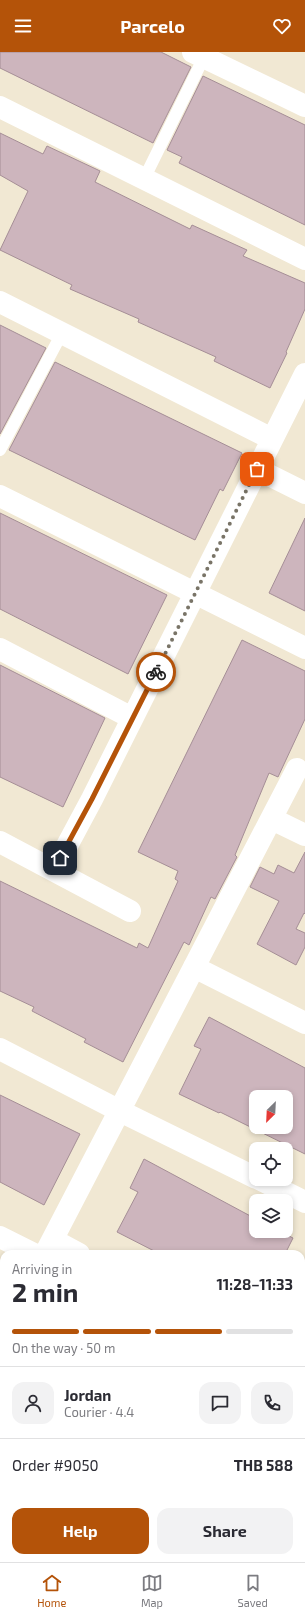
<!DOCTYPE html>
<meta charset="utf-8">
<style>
:root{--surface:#fff;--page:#f2f2f3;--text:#2b2b33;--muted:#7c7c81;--line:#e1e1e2;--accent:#b45309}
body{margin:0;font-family:"Exo 2",sans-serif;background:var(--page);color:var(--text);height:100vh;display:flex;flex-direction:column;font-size:15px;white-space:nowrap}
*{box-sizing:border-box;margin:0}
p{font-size:13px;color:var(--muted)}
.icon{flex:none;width:22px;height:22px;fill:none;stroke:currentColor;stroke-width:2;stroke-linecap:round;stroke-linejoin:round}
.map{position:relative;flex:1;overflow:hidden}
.side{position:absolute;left:0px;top:1198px;width:305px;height:312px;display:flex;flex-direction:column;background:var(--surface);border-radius:12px 12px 0 0;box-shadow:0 2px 6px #0003}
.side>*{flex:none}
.needle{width:26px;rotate:204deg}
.tools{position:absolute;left:249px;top:1038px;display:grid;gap:8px}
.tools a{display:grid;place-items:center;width:44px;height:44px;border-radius:8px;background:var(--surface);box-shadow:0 2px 6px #0003;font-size:20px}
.pin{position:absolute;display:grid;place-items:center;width:34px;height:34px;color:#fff;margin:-17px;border-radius:8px;box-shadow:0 2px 6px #0006}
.courier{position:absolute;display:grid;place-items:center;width:40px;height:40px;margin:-20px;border:3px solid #b45309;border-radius:50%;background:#fff;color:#222;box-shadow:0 1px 5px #0007}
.head em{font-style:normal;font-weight:700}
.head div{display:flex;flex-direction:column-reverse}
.head{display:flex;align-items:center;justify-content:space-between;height:68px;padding:0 12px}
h1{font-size:26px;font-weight:700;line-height:30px}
.bar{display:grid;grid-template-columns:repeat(4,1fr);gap:6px 4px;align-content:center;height:48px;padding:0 12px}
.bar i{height:5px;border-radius:3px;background:var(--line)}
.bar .on{background:var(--accent)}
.bar p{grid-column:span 4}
.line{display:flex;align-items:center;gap:10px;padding:0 12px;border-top:1px solid var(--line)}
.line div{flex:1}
.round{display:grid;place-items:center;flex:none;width:42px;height:42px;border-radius:12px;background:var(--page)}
.action{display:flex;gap:8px;margin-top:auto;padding:8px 12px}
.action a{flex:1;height:46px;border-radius:12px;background:var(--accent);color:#fff;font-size:16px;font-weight:700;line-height:46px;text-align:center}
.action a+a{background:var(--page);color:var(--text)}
header{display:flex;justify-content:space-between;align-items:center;height:52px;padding:0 12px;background:var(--accent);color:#fff;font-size:18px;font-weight:700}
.tabs{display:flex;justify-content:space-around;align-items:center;height:56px;border-top:1px solid var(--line);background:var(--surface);font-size:11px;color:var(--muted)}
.tabs a{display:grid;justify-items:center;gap:2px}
.tabs .on{color:var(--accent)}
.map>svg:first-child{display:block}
</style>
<header><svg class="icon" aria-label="menu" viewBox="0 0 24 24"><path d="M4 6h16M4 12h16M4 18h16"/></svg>Parcelo<svg class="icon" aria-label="heart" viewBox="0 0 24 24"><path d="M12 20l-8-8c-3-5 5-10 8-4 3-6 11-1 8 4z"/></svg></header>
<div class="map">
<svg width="305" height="1510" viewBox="0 0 305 1510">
<rect width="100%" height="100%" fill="#f1e8d3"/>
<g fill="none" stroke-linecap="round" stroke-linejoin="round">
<path stroke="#7090d6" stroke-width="31" d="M 301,1364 L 305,1364
M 0,1379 L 4,1379"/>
</g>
<path fill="#cdb5bd" stroke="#a58e96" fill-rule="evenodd" d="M 0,0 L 161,0 L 191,15 L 153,91 L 0,16 Z
M 203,24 L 305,73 L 305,173 L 179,111 L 182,105 L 167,98 Z
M 0,81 L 43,102 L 47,94 L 98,118 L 100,119 L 95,130 L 190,177 L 192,173 L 247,198 L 243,204 L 305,231 L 305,257 L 286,300 L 287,301 L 270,336 L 214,309 L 216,305 L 138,270 L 139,267 L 70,237 L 72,233 L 0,198 L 28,139 L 0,123 Z
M 0,273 L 46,296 L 0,382 Z
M 55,310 L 242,401 L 223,439 L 220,437 L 195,488 L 9,398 Z
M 0,461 L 167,543 L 128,622 L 0,557 Z
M 305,466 L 305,559 L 269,541 Z
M 242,588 L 305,619 L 305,667 L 278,725 L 269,721 L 235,803 L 237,805 L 215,847 L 211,845 L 189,893 L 184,890 L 123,1010 L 84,990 L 86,987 L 32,959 L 34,955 L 0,939 L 0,829 L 137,896 L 139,891 L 148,896 L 178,829 L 175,827 L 178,819 L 138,800 Z
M 0,613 L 105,666 L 63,755 L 0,725 Z
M 305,800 L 305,862 L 304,861 L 296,877 L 305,881 L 305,895 L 296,913 L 257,892 L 279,849 L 250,835 L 260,815 L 274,822 L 278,813 L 294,821 Z
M 209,965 L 305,1016 L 305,1102 L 220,1060 L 219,1061 L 179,1042 L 201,997 L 194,994 ZM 256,1045 L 286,1045 L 286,1075 L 256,1075 Z
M 0,1043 L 80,1082 L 44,1153 L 0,1130 Z
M 144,1107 L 256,1167 L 256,1179 L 279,1179 L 293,1186 L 285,1202 L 160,1202 L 117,1180 L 138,1140 L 130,1136 Z"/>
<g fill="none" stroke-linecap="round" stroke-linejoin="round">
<path stroke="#fff" stroke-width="12" d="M 144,127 L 206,1
M 0,398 L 62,281"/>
<path stroke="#fff" stroke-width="22" d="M 193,0 L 305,54
M 0,55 L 305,207
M 0,250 L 272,387
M 257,417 L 305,441
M 0,444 L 305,596
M 0,597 L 132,666
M 272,767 L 305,783
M 0,790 L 130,859
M 54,818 L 92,747 L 305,322
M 194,915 L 305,971
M 0,997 L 120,1059 L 256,1126
M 259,1127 L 305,1150
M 0,1185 L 34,1202
M 53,1188 L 79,1202
M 45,1202 L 297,717
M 0,1290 L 4,1282
M 301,1411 L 305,1410
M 0,1423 L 4,1423
M 224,1506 L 225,1510"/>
</g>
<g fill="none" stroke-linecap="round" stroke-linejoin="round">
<path stroke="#797467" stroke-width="4" stroke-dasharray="0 7.2" d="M 156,620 L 257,417"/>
<path stroke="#b45309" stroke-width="5" d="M 60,806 L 92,747 L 156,620"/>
</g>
</svg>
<div class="tools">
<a><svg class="needle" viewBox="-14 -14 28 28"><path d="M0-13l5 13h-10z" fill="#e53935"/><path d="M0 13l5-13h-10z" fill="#7c7c81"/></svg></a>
<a><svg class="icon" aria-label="locate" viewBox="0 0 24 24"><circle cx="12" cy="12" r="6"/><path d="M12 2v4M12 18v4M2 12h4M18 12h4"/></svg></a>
<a><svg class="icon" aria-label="layers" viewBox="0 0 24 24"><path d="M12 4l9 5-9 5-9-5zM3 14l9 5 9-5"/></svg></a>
</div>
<div class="pin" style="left:257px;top:417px;background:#ea580c"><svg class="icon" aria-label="bag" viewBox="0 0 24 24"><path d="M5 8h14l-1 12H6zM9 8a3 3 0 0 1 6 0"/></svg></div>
<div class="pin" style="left:60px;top:806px;background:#1f2937"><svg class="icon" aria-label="home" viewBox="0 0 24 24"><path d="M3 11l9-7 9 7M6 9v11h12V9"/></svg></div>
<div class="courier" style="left:156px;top:620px"><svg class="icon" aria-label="bike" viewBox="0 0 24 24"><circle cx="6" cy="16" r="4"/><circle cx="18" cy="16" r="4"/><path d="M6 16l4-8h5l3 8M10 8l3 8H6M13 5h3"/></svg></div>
<section class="side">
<div class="head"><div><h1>2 min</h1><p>Arriving in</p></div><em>11:28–11:33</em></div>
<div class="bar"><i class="on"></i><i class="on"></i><i class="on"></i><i></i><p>On the way · 50 m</p></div>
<div class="line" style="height:72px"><a class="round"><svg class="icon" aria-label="person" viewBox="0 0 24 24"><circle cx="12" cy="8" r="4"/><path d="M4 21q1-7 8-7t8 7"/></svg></a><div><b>Jordan</b><p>Courier · 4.4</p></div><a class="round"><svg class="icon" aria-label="chat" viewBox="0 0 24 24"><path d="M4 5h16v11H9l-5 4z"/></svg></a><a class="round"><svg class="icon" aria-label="phone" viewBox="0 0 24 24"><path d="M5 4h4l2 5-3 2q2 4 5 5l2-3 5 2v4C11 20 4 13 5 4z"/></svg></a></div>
<div class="line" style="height:52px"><div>Order #9050</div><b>THB 588</b></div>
<div class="action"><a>Help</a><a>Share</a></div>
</section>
</div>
<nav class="tabs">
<a class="on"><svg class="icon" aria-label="home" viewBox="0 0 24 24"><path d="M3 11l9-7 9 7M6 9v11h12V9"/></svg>Home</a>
<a><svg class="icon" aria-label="map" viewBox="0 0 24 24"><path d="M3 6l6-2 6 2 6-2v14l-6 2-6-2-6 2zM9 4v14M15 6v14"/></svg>Map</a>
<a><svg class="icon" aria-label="saved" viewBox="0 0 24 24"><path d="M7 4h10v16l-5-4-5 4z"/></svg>Saved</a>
</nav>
